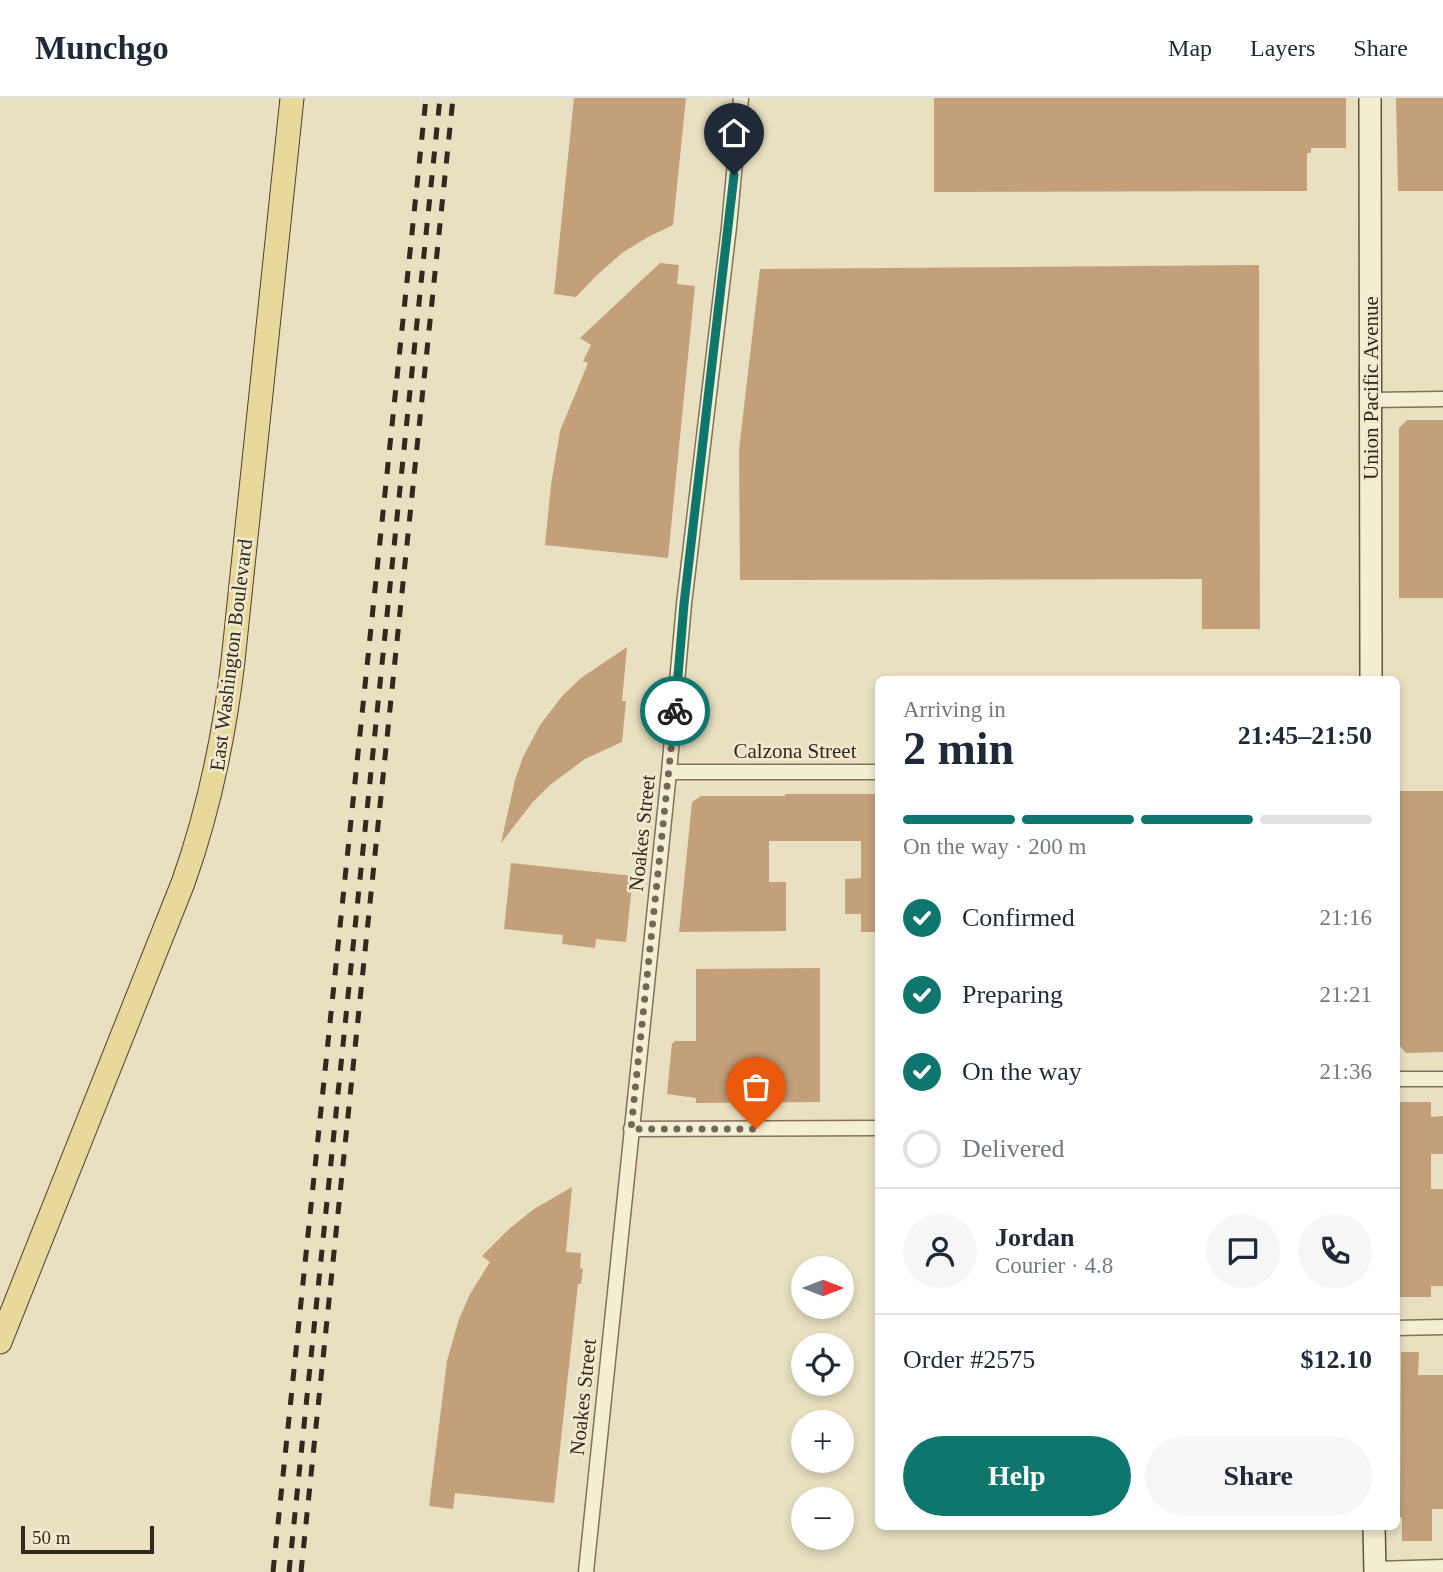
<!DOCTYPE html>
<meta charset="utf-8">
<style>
:root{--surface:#fff;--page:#f6f6f7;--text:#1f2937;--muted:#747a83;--line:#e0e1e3;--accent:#0f766e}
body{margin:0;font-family:"Times New Roman",serif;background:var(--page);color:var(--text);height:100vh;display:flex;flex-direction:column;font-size:26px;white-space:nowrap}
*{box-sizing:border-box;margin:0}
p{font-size:23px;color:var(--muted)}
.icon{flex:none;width:38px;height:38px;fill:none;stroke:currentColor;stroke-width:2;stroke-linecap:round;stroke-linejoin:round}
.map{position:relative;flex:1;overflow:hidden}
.side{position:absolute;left:875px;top:578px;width:525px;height:854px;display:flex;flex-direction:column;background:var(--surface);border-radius:10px;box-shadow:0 4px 10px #0003}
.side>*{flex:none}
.needle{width:46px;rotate:90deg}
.controls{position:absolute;left:791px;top:1158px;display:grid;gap:14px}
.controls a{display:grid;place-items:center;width:63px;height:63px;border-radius:50%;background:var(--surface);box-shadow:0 4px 10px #0003;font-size:35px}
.scale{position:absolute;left:21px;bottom:18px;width:133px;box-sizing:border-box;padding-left:7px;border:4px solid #31291d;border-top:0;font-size:19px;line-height:24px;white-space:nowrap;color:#31291d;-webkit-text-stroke:5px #f1eacf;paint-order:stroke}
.pin{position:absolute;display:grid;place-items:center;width:60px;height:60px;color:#fff;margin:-72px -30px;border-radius:50% 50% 50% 0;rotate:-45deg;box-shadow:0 0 7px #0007}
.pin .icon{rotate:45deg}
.courier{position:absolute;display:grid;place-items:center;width:70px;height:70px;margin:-35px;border:5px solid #0f766e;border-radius:50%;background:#fff;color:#222;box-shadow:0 2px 9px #0007}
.head em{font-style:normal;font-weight:800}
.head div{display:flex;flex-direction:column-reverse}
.head{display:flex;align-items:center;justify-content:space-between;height:119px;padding:0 28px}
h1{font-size:46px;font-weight:800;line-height:52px}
.bar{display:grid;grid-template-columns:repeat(4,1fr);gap:10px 7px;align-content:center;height:84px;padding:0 28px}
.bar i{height:9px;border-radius:5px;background:var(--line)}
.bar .active{background:var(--accent)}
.bar p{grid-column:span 4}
.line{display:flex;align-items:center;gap:18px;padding:0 28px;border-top:2px solid var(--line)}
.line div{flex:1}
.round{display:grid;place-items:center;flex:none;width:74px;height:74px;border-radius:37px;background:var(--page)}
ol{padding:0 28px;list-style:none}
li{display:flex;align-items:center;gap:21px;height:77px}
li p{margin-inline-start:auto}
li .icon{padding:7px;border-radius:50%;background:var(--accent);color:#fff;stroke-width:4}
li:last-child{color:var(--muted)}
li i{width:38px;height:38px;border:4px solid var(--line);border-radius:50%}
.action{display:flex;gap:14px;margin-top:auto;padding:14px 28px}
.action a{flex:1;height:80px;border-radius:42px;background:var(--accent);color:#fff;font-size:28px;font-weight:800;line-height:80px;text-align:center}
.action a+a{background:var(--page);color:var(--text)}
header{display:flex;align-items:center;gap:42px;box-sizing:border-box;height:98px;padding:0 35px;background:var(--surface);border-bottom:2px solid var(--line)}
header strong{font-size:33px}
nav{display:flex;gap:38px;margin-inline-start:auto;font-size:24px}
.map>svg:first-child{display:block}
</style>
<header>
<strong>Munchgo</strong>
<nav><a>Map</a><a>Layers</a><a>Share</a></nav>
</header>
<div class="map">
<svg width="1443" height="1474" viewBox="0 0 1443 1474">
<rect width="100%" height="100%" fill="#e9e0c1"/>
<path fill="#c39f7a" d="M 574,0 L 686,0 L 673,127 L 648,139 L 622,155 L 596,178 L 576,199 L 554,196 Z
M 934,0 L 1346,0 L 1346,50 L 1311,50 L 1311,55 L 1307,55 L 1307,93 L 934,94 Z
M 1396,0 L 1443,0 L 1443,93 L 1398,93 Z
M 660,165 L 679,167 L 677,186 L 695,188 L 668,460 L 545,447 L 551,387 L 560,333 L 588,265 L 583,263 L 591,247 L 580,240 Z
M 1259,167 L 1260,531 L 1202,531 L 1202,481 L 740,482 L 739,352 L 760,171 Z
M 1407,322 L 1443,322 L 1443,500 L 1399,500 L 1399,330 Z
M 627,549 L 622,603 L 626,603 L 622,644 L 585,661 L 550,687 L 532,705 L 501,745 L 515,682 L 523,659 L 540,627 L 563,597 L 581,580 Z
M 1398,693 L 1443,693 L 1443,954 L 1406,955 L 1399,947 Z
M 785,696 L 878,696 L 878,834 L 861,834 L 861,816 L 845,816 L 845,781 L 861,780 L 861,743 L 769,743 L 769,784 L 786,784 L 786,833 L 679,834 L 692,704 L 701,698 L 785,698 Z
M 511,765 L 633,778 L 626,844 L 596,841 L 595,850 L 562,846 L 563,837 L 504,831 Z
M 820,870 L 820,1004 L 696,1005 L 696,1000 L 667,996 L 672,945 L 674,945 L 674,943 L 696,943 L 696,871 Z
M 1399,1004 L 1431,1004 L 1431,1019 L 1443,1018 L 1443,1056 L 1431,1056 L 1431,1091 L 1443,1091 L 1443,1188 L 1431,1188 L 1431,1199 L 1399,1199 Z
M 572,1089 L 566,1154 L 581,1155 L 580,1170 L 583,1171 L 581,1186 L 578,1186 L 554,1405 L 455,1395 L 453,1411 L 429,1408 L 447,1263 L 459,1221 L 470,1196 L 490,1164 L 482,1158 L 509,1131 L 534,1111 Z
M 1401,1254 L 1419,1254 L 1418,1277 L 1443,1277 L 1443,1411 L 1432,1411 L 1432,1443 L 1402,1443 L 1402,1419 L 1400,1419 Z"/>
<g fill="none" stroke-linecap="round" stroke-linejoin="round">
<defs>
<path id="street" d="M 1371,302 L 1443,301
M 669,674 L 878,674
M 1396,981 L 1443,981
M 631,1031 L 878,1030
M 1396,1230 L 1443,1229
M 1375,1471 L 1443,1469
M 586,1474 L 669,674 L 684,506 L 729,129 L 741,0"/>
<path id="secondary" d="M 1370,0 L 1371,581
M 1374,1428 L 1375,1474"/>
<path id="primary" d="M 0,1244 L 183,785 C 209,712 224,640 233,563 L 292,0"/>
</defs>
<use href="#street" stroke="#80725a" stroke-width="17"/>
<use href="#secondary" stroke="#62533d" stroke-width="24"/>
<use href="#primary" stroke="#4e402e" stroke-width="25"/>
<use href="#street" stroke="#f4eed3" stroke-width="14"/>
<use href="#secondary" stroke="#f4eed3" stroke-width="21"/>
<use href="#primary" stroke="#e9d89b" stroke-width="23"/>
<path stroke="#31291d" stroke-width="5" stroke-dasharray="12 12" stroke-linecap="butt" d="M 273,1474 L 426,0
M 289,1474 L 440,0
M 301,1474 L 453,0"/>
</g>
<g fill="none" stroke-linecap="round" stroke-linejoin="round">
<path stroke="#716956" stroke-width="7" stroke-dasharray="0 12.6" d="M 675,613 L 631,1031 L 756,1031"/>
<path stroke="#0f766e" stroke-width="9" d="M 675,613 L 684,506 L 734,77"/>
</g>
<g text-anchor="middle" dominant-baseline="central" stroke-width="5" stroke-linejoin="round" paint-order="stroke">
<g font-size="21" fill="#31291d" stroke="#f1eacf">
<text transform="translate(1371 290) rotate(-90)">Union Pacific Avenue</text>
<text transform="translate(231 557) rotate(-83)">East Washington Boulevard</text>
<text x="795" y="653">Calzona Street</text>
<text transform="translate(642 735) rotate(-84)">Noakes Street</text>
<text transform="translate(583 1299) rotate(-84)">Noakes Street</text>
</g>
</g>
</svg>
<div class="controls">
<a><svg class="needle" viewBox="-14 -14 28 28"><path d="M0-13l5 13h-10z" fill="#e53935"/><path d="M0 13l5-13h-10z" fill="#747a83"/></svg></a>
<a><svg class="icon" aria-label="locate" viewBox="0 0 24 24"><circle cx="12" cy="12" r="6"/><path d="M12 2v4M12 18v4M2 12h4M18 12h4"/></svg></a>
<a>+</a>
<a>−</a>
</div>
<div class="scale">50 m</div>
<div class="pin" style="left:756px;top:1031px;background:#ea580c"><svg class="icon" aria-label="bag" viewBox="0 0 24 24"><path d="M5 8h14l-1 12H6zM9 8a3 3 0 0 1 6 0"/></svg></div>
<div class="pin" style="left:734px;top:77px;background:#1f2937"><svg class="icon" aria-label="home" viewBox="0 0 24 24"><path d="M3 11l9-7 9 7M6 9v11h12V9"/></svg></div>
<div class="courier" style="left:675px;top:613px"><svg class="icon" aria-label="bike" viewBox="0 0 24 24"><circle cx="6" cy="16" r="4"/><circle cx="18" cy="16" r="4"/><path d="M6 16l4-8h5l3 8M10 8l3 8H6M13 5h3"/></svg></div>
<section class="side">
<div class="head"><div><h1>2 min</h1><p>Arriving in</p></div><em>21:45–21:50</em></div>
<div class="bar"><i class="active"></i><i class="active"></i><i class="active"></i><i></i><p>On the way · 200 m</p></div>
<ol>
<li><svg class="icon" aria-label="check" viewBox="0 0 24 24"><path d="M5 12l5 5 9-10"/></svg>Confirmed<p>21:16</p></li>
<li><svg class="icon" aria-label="check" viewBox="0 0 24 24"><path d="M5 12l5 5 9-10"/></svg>Preparing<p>21:21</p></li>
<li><svg class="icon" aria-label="check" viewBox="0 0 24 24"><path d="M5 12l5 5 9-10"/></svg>On the way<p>21:36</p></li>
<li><i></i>Delivered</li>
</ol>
<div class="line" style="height:126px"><a class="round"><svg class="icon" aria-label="person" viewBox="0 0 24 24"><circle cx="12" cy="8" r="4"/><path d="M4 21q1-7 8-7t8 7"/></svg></a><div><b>Jordan</b><p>Courier · 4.8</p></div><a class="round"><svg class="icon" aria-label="chat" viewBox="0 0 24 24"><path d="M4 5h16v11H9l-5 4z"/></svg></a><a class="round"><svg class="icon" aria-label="phone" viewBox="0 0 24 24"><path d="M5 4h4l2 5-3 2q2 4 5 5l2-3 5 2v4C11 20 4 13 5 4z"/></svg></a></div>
<div class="line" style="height:91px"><div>Order #2575</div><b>$12.10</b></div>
<div class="action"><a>Help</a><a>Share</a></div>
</section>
</div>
